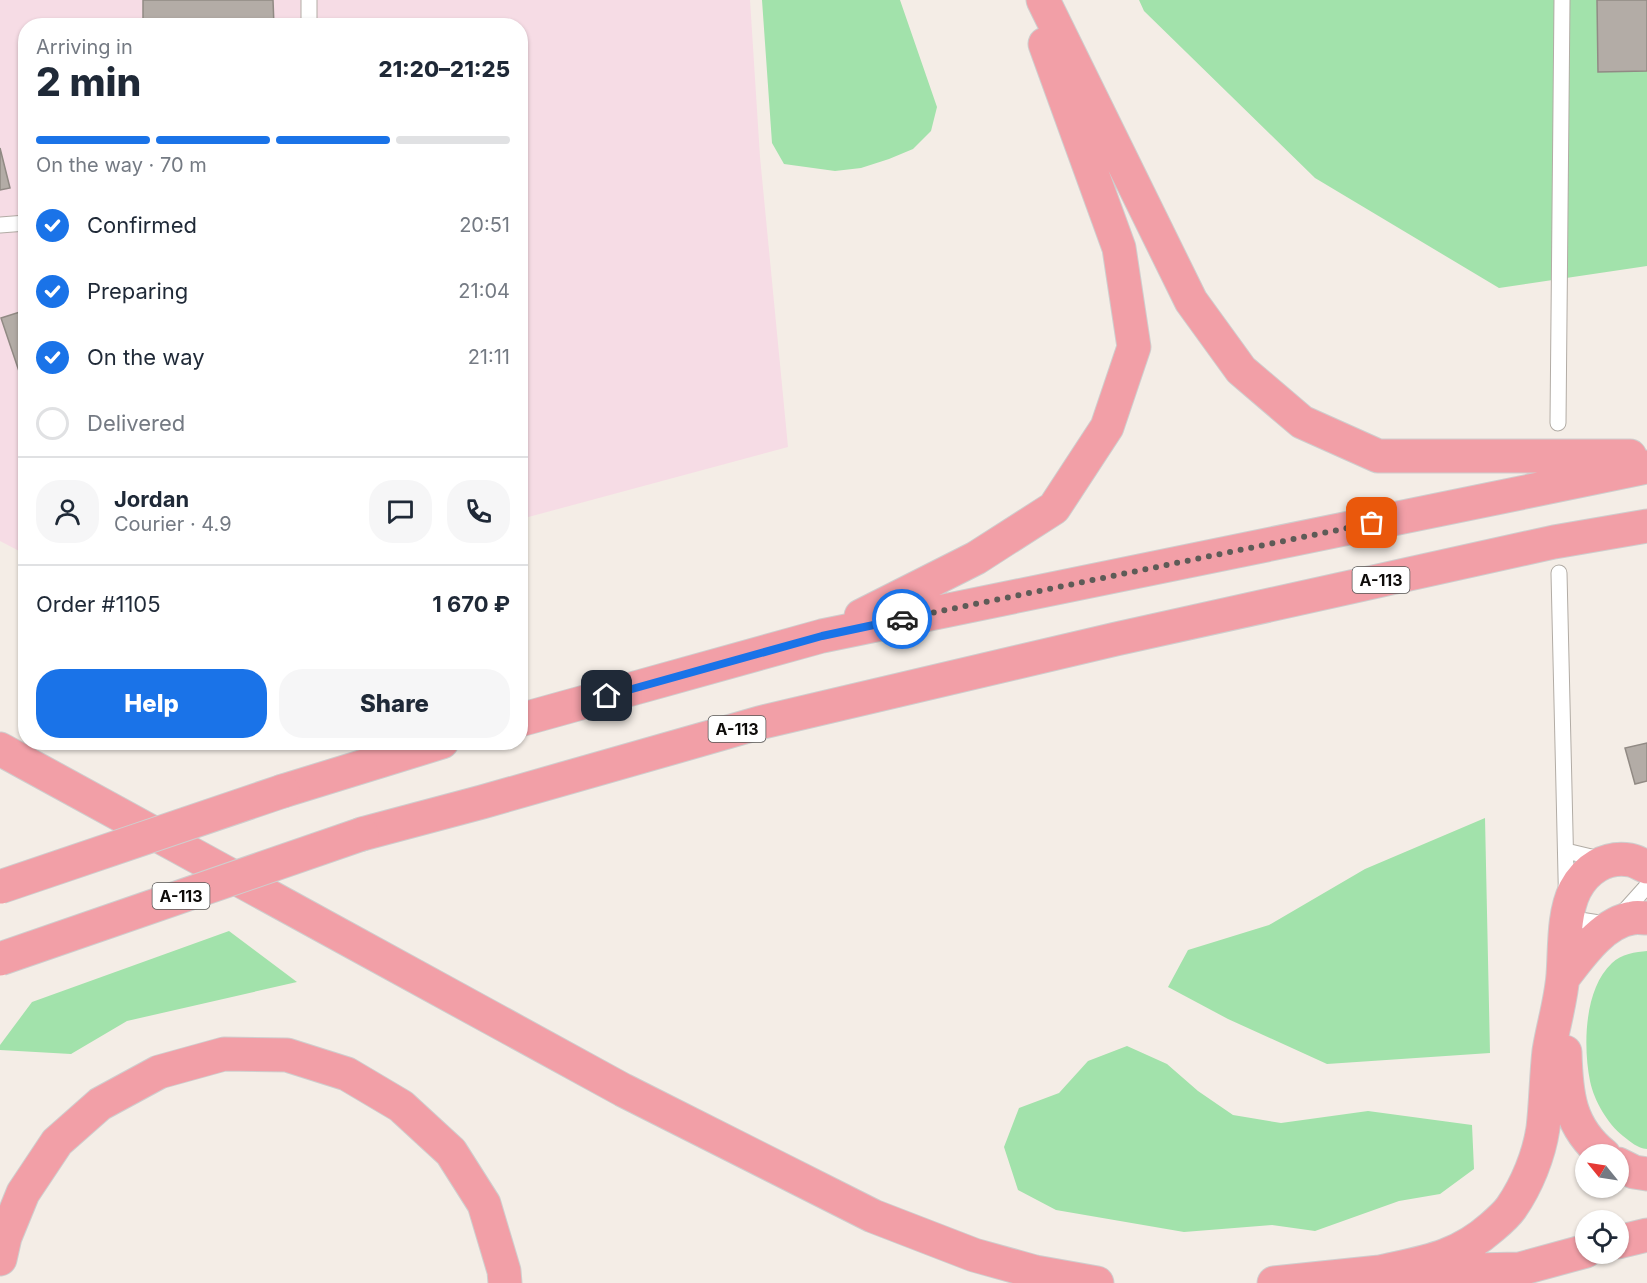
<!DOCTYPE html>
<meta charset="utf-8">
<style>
:root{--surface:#fff;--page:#f6f6f7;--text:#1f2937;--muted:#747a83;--line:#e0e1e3;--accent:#1a73e8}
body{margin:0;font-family:Inter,sans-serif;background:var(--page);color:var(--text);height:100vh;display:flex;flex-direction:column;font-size:22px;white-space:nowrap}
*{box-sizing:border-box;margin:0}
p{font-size:20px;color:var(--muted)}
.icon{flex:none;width:33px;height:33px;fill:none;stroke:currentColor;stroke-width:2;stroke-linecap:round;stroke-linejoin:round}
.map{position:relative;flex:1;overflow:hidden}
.side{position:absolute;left:18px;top:18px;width:510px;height:732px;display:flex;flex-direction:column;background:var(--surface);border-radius:24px;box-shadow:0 2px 4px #0004}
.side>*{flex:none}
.needle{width:39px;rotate:300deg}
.tools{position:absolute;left:1575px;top:1144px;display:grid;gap:12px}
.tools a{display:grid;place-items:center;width:54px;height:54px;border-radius:50%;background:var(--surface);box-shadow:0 2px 4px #0004;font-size:30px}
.pin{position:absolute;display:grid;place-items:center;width:51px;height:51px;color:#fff;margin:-26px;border-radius:12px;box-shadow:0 3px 9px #0006}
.courier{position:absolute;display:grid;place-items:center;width:60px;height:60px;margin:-30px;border:4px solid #1a73e8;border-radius:50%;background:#fff;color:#222;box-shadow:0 2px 8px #0007}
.head em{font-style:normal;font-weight:800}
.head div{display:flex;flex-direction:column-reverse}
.head{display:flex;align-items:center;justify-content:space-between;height:102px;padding:0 18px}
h1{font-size:39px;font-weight:800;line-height:45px}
.bar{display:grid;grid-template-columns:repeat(4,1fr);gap:9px 6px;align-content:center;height:72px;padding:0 18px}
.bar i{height:8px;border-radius:4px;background:var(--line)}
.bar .current{background:var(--accent)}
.bar p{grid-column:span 4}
.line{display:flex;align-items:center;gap:15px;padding:0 18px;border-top:2px solid var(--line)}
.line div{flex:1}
.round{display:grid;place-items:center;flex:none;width:63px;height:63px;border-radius:24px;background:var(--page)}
ol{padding:0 18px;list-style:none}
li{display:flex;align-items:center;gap:18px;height:66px}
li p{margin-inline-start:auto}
li .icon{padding:6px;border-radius:50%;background:var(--accent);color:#fff;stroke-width:4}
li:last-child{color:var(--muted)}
li i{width:33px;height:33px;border:3px solid var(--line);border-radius:50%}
.action{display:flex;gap:12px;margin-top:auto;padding:12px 18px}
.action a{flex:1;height:69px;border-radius:24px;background:var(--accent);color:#fff;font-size:24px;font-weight:800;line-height:69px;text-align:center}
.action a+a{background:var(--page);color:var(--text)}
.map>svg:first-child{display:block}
</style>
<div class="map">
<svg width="1647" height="1283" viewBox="0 0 1647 1283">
<rect width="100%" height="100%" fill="#f4ede6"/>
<path fill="#f6dce5" d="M 0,0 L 750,0 L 760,157 L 788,447 L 521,519 L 520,26 L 26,26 L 25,554 L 0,541 Z"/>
<path fill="#a2e2ab" d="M 762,0 L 900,0 L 937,107 L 931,131 L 913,149 L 889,159 L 861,168 L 835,171 L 784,164 L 772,143 Z
M 1139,0 L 1647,0 L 1647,266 L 1499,288 L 1315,178 L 1144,11 Z
M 1485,818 L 1490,1053 L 1327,1064 L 1228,1019 L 1168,987 L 1188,950 L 1269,925 L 1365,869 Z
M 229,931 L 297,982 L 127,1021 L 71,1054 L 0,1050 L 0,1045 L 32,1002 Z
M 1647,951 L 1647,1149 C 1637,1148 1631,1142 1623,1136 C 1608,1124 1594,1101 1590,1081 C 1583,1046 1584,989 1612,963 C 1621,954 1636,952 1647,951 Z
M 1127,1046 L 1167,1064 L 1198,1091 L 1233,1115 L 1281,1123 L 1368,1111 L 1472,1125 L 1474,1169 L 1440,1194 L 1399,1201 L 1315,1231 L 1272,1225 L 1184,1232 L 1056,1210 L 1018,1190 L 1004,1147 L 1019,1108 L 1059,1093 L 1088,1061 Z"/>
<path fill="#b3aca6" stroke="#918a84" stroke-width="1.5" d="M 143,0 L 273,0 L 274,26 L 143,26 Z
M 1597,0 L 1647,0 L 1647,71 L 1598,72 Z
M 0,148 L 10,188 L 0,190 Z
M 26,310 L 26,392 L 1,318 Z
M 1647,743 L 1647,781 L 1635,784 L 1625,748 Z"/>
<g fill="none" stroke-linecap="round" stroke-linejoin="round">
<defs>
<path id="lane" d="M 309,0 L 309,26
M 0,225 L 26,223
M 1558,423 L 1562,0
M 1559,573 L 1567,918 L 1612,925 L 1647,886
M 1566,851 L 1604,860"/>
<path id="highway" d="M 1043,0 L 1191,301 L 1241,370 L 1302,422 L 1378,456 L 1630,456
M 861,616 L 976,558 L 1054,508 L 1107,427 L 1134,347 L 1119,248 L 1045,44
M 520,720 L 822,636 L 1647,467
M 0,749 L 623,1090 L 873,1216 L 974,1255 L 1035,1272 L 1097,1283
M 283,791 L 442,742
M 362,834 L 482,802 L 759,723 L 1116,639 L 1554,542 L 1647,526
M 1563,978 C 1580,956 1603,922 1633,918 C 1637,917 1642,918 1647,918
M 1565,1052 C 1566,1094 1569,1127 1604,1155
M 1618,1164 L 1634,1172 L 1647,1174
M 1618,1242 L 1647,1235
M 0,1259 L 5,1237 L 23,1193 L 57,1142 L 100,1104 L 159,1072 L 224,1054 L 287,1055 L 347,1074 L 401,1106 L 451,1152 L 484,1204 L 504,1271 L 505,1283
M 1380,1272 C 1424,1262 1457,1258 1492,1227 C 1499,1221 1506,1215 1511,1208 C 1527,1185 1539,1155 1543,1128 C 1546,1103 1546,1077 1549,1051 C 1553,1026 1561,1001 1563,975 C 1565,949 1563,914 1575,890 C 1586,869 1606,856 1630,860 C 1636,861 1642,865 1647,867
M 1498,1275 L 1586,1251
M 1274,1283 L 1380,1272 L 1520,1269"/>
</defs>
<use href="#lane" stroke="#b2aca5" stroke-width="17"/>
<use href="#highway" stroke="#cfcece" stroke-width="35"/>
<use href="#lane" stroke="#fff" stroke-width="15"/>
<use href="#highway" stroke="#f29fa7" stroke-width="33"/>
<defs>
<path id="highway-bridge" d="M 0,887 L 283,791
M 0,959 L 362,834"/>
</defs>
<use href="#highway-bridge" stroke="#cfcece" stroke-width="35" stroke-linecap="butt"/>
<use href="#highway-bridge" stroke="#f29fa7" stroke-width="33"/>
</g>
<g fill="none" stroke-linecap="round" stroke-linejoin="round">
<path stroke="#5e5b57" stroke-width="6" stroke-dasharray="0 10.8" d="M 902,619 L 1372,523"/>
<path stroke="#1a73e8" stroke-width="8" d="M 607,696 L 822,636 L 902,619"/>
</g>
<g text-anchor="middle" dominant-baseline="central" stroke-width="6" stroke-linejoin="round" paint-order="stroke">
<g fill="#fff" stroke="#565554" stroke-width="1.5">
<rect x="1352.5" y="567" width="57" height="26" rx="4.5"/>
<rect x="708.5" y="716" width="57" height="26" rx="4.5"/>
<rect x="152.5" y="883" width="57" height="26" rx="4.5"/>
</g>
<g font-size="16" font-weight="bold" fill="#0e0c0a">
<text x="1381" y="580">А-113</text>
<text x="737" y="729">А-113</text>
<text x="181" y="896">А-113</text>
</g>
</g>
</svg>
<div class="tools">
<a><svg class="needle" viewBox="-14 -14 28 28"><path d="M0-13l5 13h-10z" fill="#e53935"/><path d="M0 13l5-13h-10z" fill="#747a83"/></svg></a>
<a><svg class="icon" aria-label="locate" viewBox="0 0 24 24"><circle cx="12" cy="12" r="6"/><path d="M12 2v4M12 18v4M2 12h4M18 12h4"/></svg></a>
</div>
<div class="pin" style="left:1372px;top:523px;background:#ea580c"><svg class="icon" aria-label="bag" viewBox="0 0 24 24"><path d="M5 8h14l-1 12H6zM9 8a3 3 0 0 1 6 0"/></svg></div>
<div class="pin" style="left:607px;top:696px;background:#1f2937"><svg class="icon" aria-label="home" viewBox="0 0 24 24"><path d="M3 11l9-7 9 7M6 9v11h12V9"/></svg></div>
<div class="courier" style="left:902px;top:619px"><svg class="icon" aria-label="car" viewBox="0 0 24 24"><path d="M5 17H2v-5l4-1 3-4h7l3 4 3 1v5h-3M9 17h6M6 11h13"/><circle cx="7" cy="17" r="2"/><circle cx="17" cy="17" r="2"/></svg></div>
<section class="side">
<div class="head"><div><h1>2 min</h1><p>Arriving in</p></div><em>21:20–21:25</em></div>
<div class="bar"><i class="current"></i><i class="current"></i><i class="current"></i><i></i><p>On the way · 70 m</p></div>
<ol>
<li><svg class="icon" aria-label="check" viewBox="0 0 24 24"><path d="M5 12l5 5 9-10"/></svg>Confirmed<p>20:51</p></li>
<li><svg class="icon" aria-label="check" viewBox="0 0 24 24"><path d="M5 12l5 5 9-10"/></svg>Preparing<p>21:04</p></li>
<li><svg class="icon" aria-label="check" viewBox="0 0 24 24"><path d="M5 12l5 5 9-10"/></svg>On the way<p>21:11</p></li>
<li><i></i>Delivered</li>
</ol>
<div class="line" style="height:108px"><a class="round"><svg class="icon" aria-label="person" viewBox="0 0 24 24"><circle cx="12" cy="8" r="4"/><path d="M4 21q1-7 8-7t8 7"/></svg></a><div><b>Jordan</b><p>Courier · 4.9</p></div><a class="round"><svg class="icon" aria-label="chat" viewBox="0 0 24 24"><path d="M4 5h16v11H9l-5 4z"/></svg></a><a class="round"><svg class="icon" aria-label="phone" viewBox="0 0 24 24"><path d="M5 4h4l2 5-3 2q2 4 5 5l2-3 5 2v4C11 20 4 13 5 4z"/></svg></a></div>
<div class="line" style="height:78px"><div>Order #1105</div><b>1 670 ₽</b></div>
<div class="action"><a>Help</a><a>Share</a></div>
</section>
</div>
